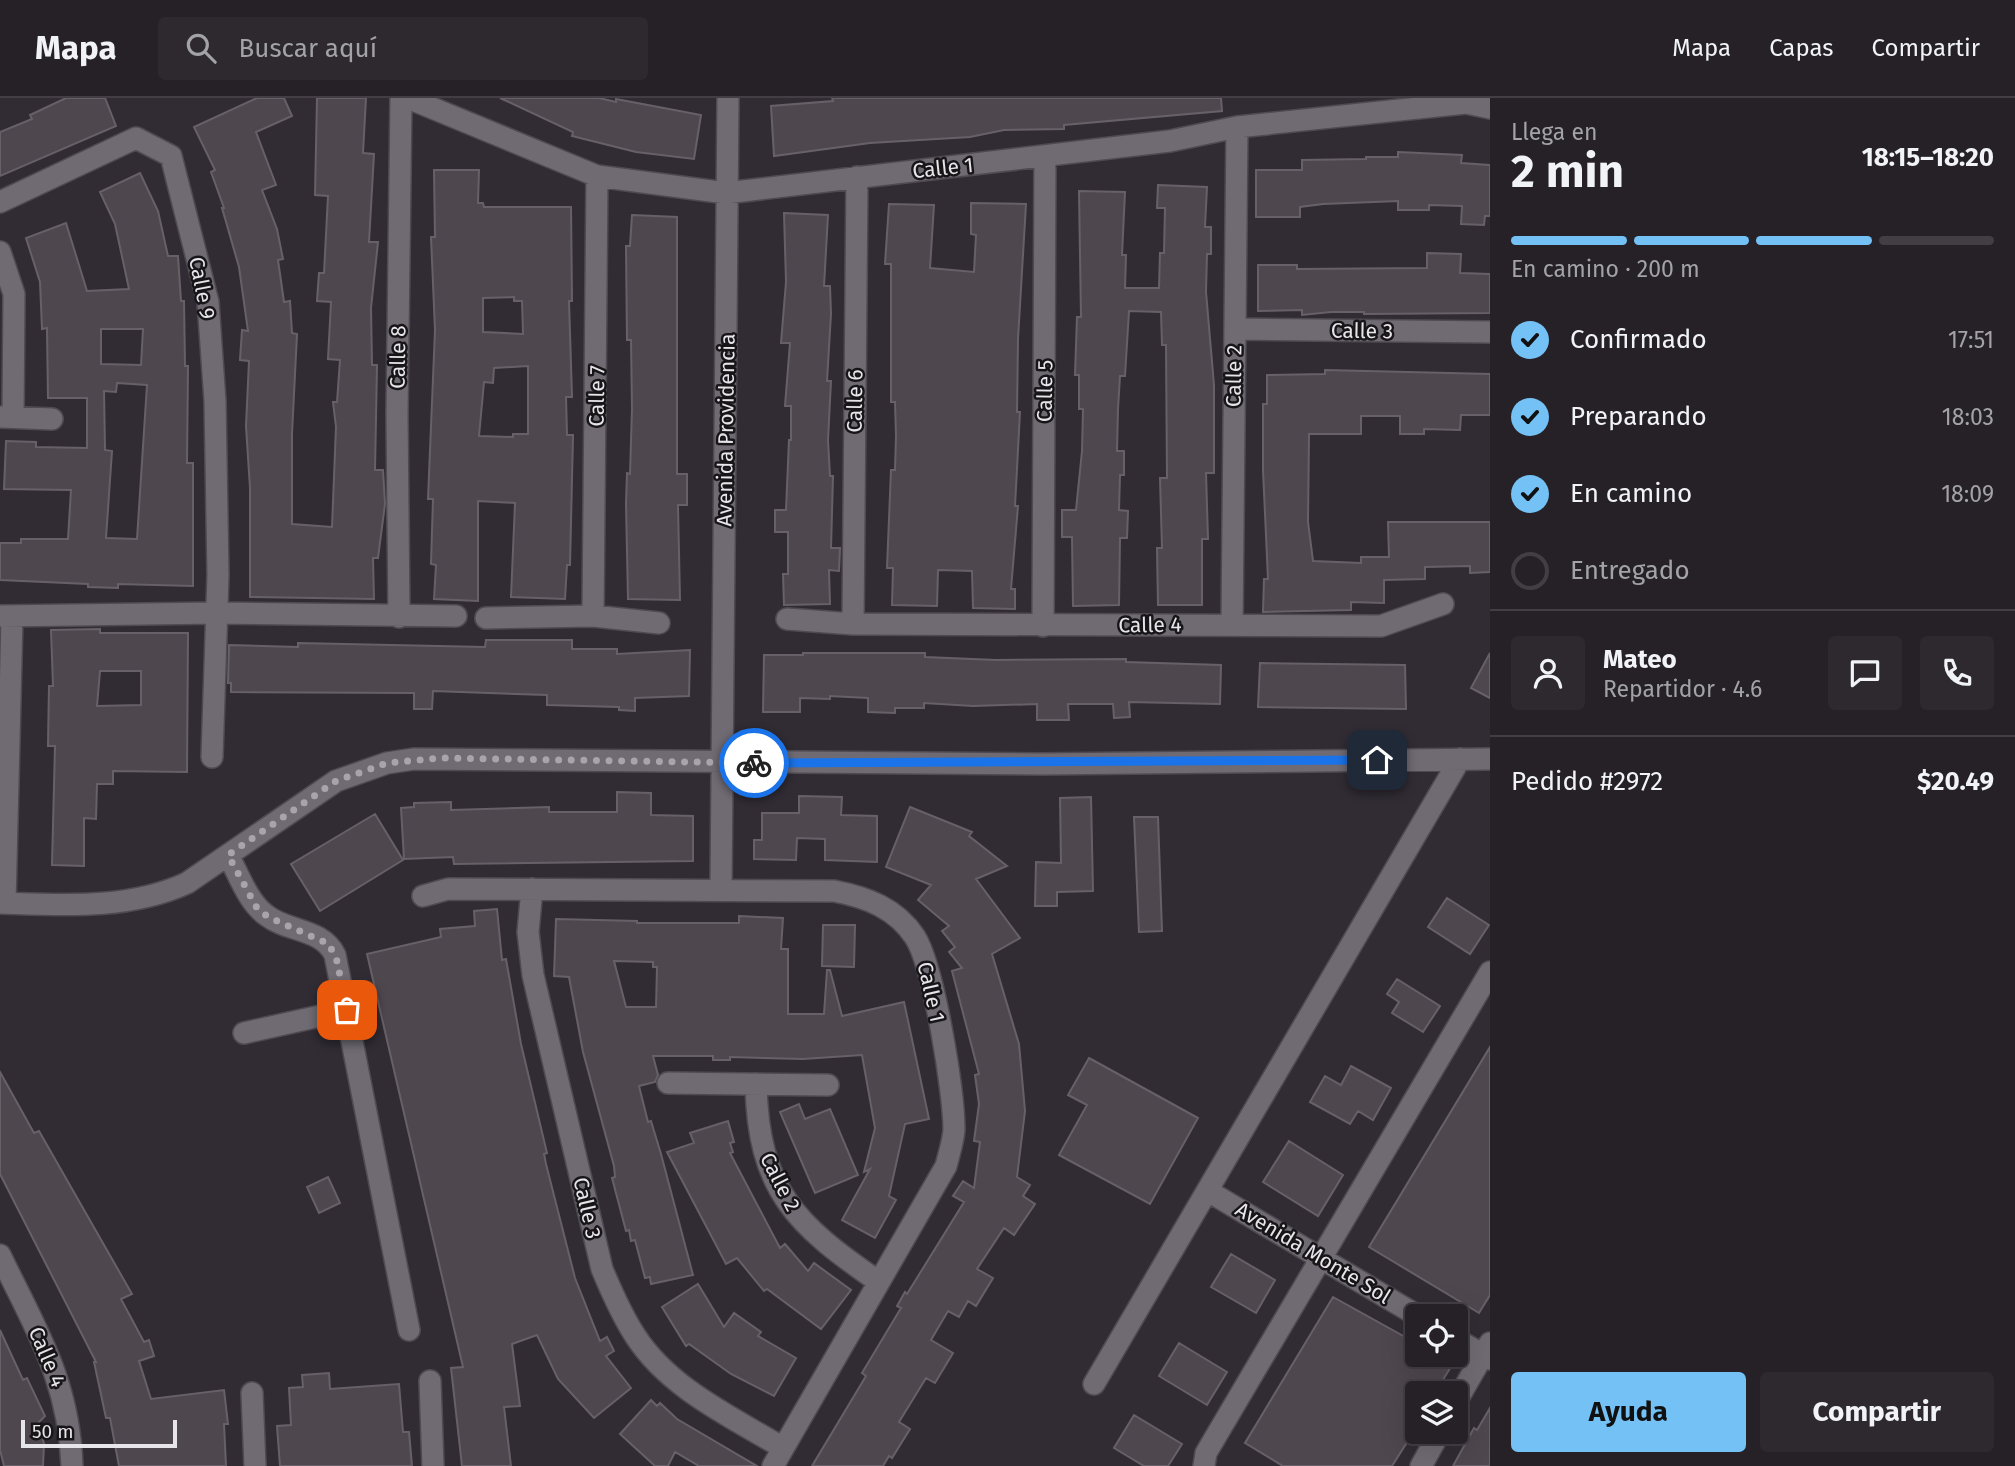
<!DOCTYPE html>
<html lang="es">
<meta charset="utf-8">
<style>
:root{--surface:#252127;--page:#2d292f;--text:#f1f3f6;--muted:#a3a3a7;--line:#423e44;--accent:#73c1f5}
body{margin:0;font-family:"Fira Sans",sans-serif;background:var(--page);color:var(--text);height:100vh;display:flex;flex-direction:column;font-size:26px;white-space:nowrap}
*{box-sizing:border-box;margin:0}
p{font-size:23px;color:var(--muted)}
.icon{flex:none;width:38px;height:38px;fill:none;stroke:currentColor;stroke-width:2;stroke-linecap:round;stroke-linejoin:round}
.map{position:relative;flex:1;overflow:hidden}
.sheet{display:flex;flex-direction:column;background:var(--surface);width:525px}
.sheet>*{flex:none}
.buttons{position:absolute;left:1405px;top:1206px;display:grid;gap:14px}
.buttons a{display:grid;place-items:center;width:63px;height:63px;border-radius:7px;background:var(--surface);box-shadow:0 7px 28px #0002,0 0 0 2px var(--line);font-size:35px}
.scale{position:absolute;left:21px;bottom:18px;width:156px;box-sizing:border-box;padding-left:7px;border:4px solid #e8e5ea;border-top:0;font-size:19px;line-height:24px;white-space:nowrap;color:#e8e5ea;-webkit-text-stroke:5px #181519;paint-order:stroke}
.pin{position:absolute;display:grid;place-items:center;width:60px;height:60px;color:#fff;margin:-30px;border-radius:14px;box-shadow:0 4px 10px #0006}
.courier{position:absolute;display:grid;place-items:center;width:70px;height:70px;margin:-35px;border:5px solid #1a73e8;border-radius:50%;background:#fff;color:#222;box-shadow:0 2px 9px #0007}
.overview em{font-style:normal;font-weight:700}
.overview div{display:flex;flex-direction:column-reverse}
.overview{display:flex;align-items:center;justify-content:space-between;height:119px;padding:0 21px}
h1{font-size:46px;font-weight:700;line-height:52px}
.bar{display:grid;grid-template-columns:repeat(4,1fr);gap:10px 7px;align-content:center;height:84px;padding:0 21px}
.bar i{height:9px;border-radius:5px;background:var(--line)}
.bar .current{background:var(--accent)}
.bar p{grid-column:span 4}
.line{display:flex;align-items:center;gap:18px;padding:0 21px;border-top:2px solid var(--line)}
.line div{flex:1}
.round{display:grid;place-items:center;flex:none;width:74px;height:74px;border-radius:7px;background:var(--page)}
ol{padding:0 21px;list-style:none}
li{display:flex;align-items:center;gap:21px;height:77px}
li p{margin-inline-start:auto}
li .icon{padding:7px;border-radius:50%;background:var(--accent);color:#111;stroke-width:4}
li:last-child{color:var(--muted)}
li i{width:38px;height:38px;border:4px solid var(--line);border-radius:50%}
.cta{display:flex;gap:14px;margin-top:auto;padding:14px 21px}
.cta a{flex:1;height:80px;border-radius:7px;background:var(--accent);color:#111;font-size:28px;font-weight:700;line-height:80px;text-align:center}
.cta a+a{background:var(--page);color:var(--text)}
header{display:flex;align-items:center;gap:42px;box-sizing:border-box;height:98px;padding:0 35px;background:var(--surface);border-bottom:2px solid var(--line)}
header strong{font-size:33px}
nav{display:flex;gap:38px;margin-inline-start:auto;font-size:24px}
.search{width:490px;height:63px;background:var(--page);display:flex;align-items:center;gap:18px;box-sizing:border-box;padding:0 24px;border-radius:7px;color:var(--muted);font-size:26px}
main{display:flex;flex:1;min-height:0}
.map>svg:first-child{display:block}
</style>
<header>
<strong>Mapa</strong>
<div class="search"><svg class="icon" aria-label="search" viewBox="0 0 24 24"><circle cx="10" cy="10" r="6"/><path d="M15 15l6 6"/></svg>Buscar aquí</div>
<nav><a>Mapa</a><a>Capas</a><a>Compartir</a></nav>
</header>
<main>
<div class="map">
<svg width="1490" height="1368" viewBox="0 0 1490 1368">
<rect width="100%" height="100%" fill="#312c34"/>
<path fill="#4e474e" stroke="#686068" stroke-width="2" fill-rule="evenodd" d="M 66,0 L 105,0 L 116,28 L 0,78 L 0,34 L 32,21 L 30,17 Z
M 257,0 L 284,0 L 292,18 L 256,34 L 276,87 L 262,92 L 277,131 L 283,161 L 278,162 L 284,204 L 290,203 L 292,235 L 297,236 L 292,336 L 292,426 L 332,429 L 336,329 L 333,304 L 337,304 L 340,262 L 328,261 L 331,204 L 317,203 L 319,175 L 324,175 L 328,98 L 315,97 L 317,0 L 366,0 L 363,55 L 374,56 L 369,144 L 378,144 L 371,210 L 372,267 L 377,267 L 375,372 L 383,372 L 385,406 L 378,460 L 373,460 L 374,501 L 250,499 L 250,390 L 246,328 L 249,263 L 240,262 L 242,232 L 248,233 L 239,169 L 222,110 L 224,110 L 211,74 L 215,72 L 194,29 Z
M 500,0 L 599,0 L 616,4 L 616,1 L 701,17 L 694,61 L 636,54 L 572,38 L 573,34 Z
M 832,0 L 1221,0 L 1222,13 L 1064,27 L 1064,31 L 1004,32 L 970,39 L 870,45 L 774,58 L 771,8 L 833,3 Z
M 1398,54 L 1462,57 L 1461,65 L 1490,67 L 1490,118 L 1485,118 L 1484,127 L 1461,126 L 1462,108 L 1429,107 L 1429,112 L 1398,112 L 1398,103 L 1323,106 L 1300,109 L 1300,119 L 1256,119 L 1256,72 L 1302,72 L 1302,62 L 1366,61 L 1366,59 L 1398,59 Z
M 434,72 L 479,72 L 478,105 L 483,105 L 484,109 L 571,109 L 572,203 L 569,203 L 572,299 L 566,299 L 567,337 L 573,337 L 570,467 L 567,467 L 565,501 L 511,499 L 515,405 L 478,403 L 478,503 L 434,501 L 436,467 L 431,466 L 433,401 L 428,401 L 435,232 L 431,139 L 435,139 ZM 514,199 L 514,203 L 522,203 L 523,236 L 483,234 L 483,200 ZM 528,268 L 528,336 L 513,336 L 513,339 L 479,338 L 484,284 L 493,285 L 494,270 Z
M 140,75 L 158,113 L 168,158 L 178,158 L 181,203 L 184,203 L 185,268 L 188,268 L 187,365 L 193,365 L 193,488 L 118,486 L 118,490 L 88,489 L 88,486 L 0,482 L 0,445 L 21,445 L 21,441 L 68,441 L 71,392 L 4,391 L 6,343 L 36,344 L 36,349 L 87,350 L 87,300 L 48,300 L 47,230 L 42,231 L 40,184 L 26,140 L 66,125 L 87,193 L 129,191 L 115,126 L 100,94 ZM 101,231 L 143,231 L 141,267 L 101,266 ZM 117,285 L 147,287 L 137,441 L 106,440 L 112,353 L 105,352 L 104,293 L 116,294 Z
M 1158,87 L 1207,89 L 1205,129 L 1211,129 L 1211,156 L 1207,156 L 1206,194 L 1214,287 L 1214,375 L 1206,375 L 1208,441 L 1202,441 L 1202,507 L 1158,507 L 1157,450 L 1162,450 L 1160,380 L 1167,380 L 1166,247 L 1162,247 L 1161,214 L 1129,213 L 1125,278 L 1120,278 L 1118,311 L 1117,353 L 1124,353 L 1124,377 L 1120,377 L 1119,412 L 1128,413 L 1127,440 L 1120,440 L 1119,507 L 1073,508 L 1072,439 L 1062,439 L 1062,412 L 1076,412 L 1082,353 L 1083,311 L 1079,311 L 1079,277 L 1075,277 L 1077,219 L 1081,219 L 1079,93 L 1125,94 L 1122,157 L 1126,157 L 1125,190 L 1159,190 L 1160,155 L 1164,155 L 1165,110 L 1157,110 Z
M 971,105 L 1026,106 L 1018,241 L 1017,314 L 1020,314 L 1015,408 L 1018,408 L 1011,491 L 1015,491 L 1015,511 L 973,510 L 972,473 L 938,472 L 937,508 L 892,507 L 893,470 L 887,470 L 891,372 L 895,372 L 896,338 L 895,304 L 891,304 L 891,166 L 885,166 L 889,106 L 934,107 L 930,170 L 974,174 L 976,137 L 971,136 Z
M 784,115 L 828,117 L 824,188 L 830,188 L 831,216 L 827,283 L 831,283 L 828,342 L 830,378 L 833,378 L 831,450 L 840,450 L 839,473 L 829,472 L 830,506 L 784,507 L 783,476 L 788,476 L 788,434 L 775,434 L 775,412 L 786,412 L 789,342 L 791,342 L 791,308 L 785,308 L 790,245 L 781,245 L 786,184 Z
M 632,117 L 677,119 L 677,376 L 687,376 L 687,407 L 678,407 L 680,502 L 628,501 L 626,406 L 627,375 L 630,376 L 632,311 L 631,242 L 627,242 L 626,148 L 630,148 Z
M 1427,155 L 1461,156 L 1460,175 L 1490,176 L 1490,215 L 1364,216 L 1364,214 L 1331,214 L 1302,217 L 1302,212 L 1258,213 L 1258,167 L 1297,167 L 1297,171 L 1427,170 Z
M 1325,272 L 1490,276 L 1490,317 L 1461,317 L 1460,332 L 1424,331 L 1424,336 L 1400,336 L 1400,318 L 1361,318 L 1361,336 L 1309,336 L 1308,424 L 1313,463 L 1361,465 L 1361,459 L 1389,459 L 1388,424 L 1490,424 L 1490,474 L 1470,475 L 1470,468 L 1425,469 L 1425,481 L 1384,482 L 1384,505 L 1351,504 L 1351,512 L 1263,514 L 1264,481 L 1268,481 L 1263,372 L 1263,306 L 1267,306 L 1267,277 L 1325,276 Z
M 100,531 L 100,535 L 188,535 L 187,674 L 113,673 L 113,686 L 97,686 L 96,721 L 84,720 L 84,768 L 52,767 L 55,648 L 48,648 L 49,588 L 53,588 L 51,532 ZM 100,573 L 141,573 L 141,607 L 97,608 Z
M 486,542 L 572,542 L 572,551 L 617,551 L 617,556 L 690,552 L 689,598 L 635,600 L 635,613 L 619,612 L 619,609 L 547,607 L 547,597 L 433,593 L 432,611 L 414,611 L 414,595 L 231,594 L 231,585 L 228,585 L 229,547 L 298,549 L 298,545 L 485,549 Z
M 803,555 L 925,555 L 925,559 L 996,562 L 1126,561 L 1126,564 L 1221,567 L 1220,606 L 1129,604 L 1130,619 L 1114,620 L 1113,606 L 1068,606 L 1069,622 L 1037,622 L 1037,606 L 973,608 L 924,605 L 924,610 L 895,610 L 895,615 L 868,614 L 868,600 L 830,598 L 830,601 L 800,600 L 800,614 L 763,614 L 764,557 L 803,557 Z
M 1490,555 L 1490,600 L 1471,590 Z
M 1260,565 L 1405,567 L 1406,611 L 1258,609 Z
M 617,694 L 651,695 L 651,717 L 693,718 L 693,763 L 454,766 L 453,759 L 404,761 L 401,710 L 414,709 L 414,705 L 451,704 L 451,712 L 549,709 L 549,714 L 617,714 Z
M 799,698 L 842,699 L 841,717 L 877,718 L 877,764 L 825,762 L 825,741 L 797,740 L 796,762 L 754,761 L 754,742 L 762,742 L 762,715 L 799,715 Z
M 1091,699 L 1093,793 L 1057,794 L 1057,808 L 1035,808 L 1036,764 L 1061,765 L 1060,700 Z
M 910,709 L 972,734 L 969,738 L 1007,768 L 976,781 L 1020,840 L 992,856 L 1019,946 L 1025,1013 L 1017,1079 L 1030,1087 L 1023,1098 L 1035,1106 L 1014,1137 L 1004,1130 L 977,1171 L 993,1180 L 976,1208 L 968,1203 L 959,1219 L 948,1213 L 931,1242 L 953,1255 L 935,1285 L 926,1280 L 899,1324 L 910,1331 L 892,1360 L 889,1358 L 883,1368 L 812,1368 L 866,1278 L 862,1275 L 901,1210 L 897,1208 L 905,1194 L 907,1196 L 964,1104 L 953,1098 L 963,1083 L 974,1090 L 980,1044 L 974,1043 L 979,1006 L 975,977 L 979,976 L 952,873 L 962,870 L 949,854 L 955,849 L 942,833 L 949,828 L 918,802 L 931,787 L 886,769 Z
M 375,716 L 403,762 L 320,813 L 291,766 Z
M 1134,719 L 1158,719 L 1162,833 L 1139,834 Z
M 1447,800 L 1489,827 L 1470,856 L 1428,829 Z
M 497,811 L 502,862 L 506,861 L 521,946 L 547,1055 L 544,1056 L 546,1066 L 575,1180 L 600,1243 L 607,1239 L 614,1253 L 606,1258 L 631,1290 L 594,1320 L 558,1281 L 537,1237 L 512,1246 L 520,1308 L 504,1309 L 511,1368 L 462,1368 L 451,1270 L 463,1269 L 367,856 L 441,839 L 440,831 L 475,828 L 474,813 Z
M 739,818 L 783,820 L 781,851 L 788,851 L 788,916 L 824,916 L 827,872 L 830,872 L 842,918 L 904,904 L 929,1021 L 905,1026 L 889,1098 L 896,1102 L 875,1140 L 842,1122 L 870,1071 L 864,1074 L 875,1030 L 862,957 L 803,961 L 730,959 L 730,962 L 713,962 L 713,958 L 653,958 L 658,977 L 655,984 L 639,988 L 648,1024 L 651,1023 L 661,1056 L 693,1177 L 651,1186 L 650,1179 L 645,1180 L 635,1142 L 631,1143 L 629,1132 L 626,1133 L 612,1080 L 615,1079 L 614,1068 L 583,954 L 569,879 L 554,878 L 556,821 L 637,823 L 637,825 L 739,825 ZM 614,863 L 653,864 L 653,869 L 657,869 L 656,909 L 626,909 Z
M 823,827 L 855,827 L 854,869 L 822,868 Z
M 1397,881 L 1440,908 L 1423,934 L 1392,915 L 1399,904 L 1387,896 Z
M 1490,949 L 1490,1197 L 1479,1215 L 1369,1149 Z
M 1089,960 L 1198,1020 L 1150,1106 L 1059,1057 L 1087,1007 L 1068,997 Z
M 1351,968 L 1391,990 L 1373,1022 L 1358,1013 L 1350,1026 L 1310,1004 L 1325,978 L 1341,987 Z
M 0,974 L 34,1035 L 39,1033 L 132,1196 L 121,1201 L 144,1244 L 149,1242 L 154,1258 L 139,1263 L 151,1301 L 224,1292 L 228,1326 L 224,1326 L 226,1368 L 119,1368 L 110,1320 L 106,1320 L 94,1264 L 96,1264 L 0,1076 Z
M 799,1006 L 805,1021 L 830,1011 L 858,1077 L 815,1095 L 780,1014 Z
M 728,1023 L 734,1044 L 730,1045 L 733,1054 L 730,1055 L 780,1150 L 785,1146 L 808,1173 L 814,1165 L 851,1192 L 821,1231 L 767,1191 L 764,1193 L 737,1160 L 726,1166 L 667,1054 L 694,1045 L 690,1035 Z
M 1289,1043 L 1343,1077 L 1318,1118 L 1263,1084 Z
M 328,1079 L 340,1105 L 319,1115 L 307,1089 Z
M 1231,1156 L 1275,1182 L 1256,1215 L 1211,1189 Z
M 698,1186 L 724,1229 L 734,1215 L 761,1234 L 758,1238 L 796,1260 L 774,1298 L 731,1276 L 689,1246 L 686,1248 L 662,1209 Z
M 1333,1199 L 1407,1240 L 1413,1230 L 1418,1231 L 1418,1256 L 1445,1256 L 1455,1262 L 1435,1295 L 1417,1295 L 1418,1327 L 1392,1368 L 1283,1368 L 1245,1345 Z
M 0,1232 L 23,1282 L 27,1280 L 45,1318 L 39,1324 L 44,1346 L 43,1368 L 4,1368 L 0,1352 Z
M 1179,1245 L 1227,1274 L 1207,1307 L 1159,1278 Z
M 329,1275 L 330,1291 L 399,1286 L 403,1334 L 409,1334 L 412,1368 L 280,1368 L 277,1328 L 291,1327 L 289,1290 L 303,1289 L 302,1277 Z
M 651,1302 L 657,1308 L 660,1305 L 677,1321 L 757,1368 L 699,1368 L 675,1354 L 668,1368 L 655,1368 L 620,1336 Z
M 1490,1310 L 1490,1368 L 1453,1368 L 1474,1330 L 1477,1332 Z
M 1134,1317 L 1182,1346 L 1168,1368 L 1144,1368 L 1114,1350 Z"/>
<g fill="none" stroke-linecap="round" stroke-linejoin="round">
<defs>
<path id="minor" d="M 408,0 L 597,78 L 726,95 L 1170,43 L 1237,29 L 1466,5 L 1490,10
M 0,104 L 136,40 L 171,58 L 208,204 L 215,303 L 218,477 L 212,659
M 0,154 L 14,196 L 13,319
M 1235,231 L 1490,234
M 1,319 L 52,321
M 0,518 L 216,515 L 456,518
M 593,518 L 597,78
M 399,519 L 397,316 L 401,0
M 486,520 L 593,518 L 659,525
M 787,521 L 853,526 L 1381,528 L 1443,506
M 853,526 L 857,79
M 1232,526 L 1237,29
M 1043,528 L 1045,59
M 228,757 C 239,777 248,804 266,817 C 287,834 322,830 335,857 L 409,1232
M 532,791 L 528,834 L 533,877 L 602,1171 C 612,1195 622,1218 636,1239 C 670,1291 732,1319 783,1350
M 721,791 L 728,0
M 423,798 L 448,791 L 834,793 C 866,799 896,810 915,839 C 934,869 954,995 954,1032 C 953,1044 949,1056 946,1068 L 773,1368
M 0,805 C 63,807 128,812 187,785 L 336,683 L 387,665 L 414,661 L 1043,666 L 1490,661
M 5,805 L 12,519
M 244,935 L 347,912
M 668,985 L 828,987
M 756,986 C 758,1092 796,1127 879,1184
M 1208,1093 L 1418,1218
M 0,1157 C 36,1232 69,1282 72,1368
M 1456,1241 L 1490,1261
M 430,1283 L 433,1368
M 1094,1286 L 1460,661
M 252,1295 L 255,1368
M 1456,1304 L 1490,1245
M 1204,1368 L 1206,1355 L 1490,874
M 1421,1368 L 1440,1334"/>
</defs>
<use href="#minor" stroke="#4f4a51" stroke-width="24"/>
<use href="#minor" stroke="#706b73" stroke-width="21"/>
</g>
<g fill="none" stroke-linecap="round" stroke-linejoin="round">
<path stroke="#a8a4aa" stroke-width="7" stroke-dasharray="0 12.6" d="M 347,912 L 337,863 L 329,846 L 268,819 L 257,810 L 228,757 L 336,683 L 387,665 L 440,660 L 754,665"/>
<path stroke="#1a73e8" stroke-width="9" d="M 754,665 L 1377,662"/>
</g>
<g text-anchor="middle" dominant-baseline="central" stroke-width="5" stroke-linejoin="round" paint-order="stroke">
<g font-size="21" fill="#e8e5ea" stroke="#181519">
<text transform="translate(943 70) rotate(-6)">Calle 1</text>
<text transform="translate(202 190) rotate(79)">Calle 9</text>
<text transform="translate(1362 233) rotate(1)">Calle 3</text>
<text transform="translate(398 259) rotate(-89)">Calle 8</text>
<text transform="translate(1234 278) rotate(-89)">Calle 2</text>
<text transform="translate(1045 293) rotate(-89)">Calle 5</text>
<text transform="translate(597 298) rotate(-89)">Calle 7</text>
<text transform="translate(855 303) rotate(-89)">Calle 6</text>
<text transform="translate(726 332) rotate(-89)">Avenida Providencia</text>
<text transform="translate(1150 527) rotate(-1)">Calle 4</text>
<text transform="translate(931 894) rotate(77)">Calle 1</text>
<text transform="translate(780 1084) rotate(63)">Calle 2</text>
<text transform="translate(587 1110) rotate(77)">Calle 3</text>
<text transform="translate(1313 1155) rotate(31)">Avenida Monte Sol</text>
<text transform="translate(47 1259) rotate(67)">Calle 4</text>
</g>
</g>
</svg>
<div class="buttons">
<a><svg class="icon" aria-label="locate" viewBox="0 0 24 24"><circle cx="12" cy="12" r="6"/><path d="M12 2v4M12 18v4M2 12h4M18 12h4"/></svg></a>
<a><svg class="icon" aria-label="layers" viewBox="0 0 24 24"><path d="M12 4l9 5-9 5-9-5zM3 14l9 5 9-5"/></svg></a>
</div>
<div class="scale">50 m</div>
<div class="pin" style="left:347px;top:912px;background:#ea580c"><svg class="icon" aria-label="bag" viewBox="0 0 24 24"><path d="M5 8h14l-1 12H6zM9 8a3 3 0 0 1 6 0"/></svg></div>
<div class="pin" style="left:1377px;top:662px;background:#1f2937"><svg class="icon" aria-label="home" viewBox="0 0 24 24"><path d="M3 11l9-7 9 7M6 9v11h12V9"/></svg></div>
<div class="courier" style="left:754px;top:665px"><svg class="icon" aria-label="bike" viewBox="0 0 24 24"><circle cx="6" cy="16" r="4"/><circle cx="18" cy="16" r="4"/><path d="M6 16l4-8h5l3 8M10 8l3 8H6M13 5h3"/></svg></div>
</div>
<section class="sheet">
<div class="overview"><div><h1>2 min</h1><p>Llega en</p></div><em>18:15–18:20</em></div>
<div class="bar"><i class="current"></i><i class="current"></i><i class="current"></i><i></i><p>En camino · 200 m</p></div>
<ol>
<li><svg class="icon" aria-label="check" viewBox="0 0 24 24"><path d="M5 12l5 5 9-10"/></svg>Confirmado<p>17:51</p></li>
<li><svg class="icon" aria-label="check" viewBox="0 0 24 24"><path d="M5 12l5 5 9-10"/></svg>Preparando<p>18:03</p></li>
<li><svg class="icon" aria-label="check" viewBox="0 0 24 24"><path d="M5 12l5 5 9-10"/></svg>En camino<p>18:09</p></li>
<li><i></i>Entregado</li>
</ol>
<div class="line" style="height:126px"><a class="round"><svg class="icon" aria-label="person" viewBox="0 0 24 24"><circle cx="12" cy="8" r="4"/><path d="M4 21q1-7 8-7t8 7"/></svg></a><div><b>Mateo</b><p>Repartidor · 4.6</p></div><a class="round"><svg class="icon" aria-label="chat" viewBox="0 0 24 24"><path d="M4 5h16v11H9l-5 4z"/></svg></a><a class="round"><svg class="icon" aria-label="phone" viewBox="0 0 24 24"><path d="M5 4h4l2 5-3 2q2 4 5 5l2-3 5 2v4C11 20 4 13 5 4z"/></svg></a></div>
<div class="line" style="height:91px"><div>Pedido #2972</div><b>$20.49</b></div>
<div class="cta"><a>Ayuda</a><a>Compartir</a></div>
</section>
</main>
